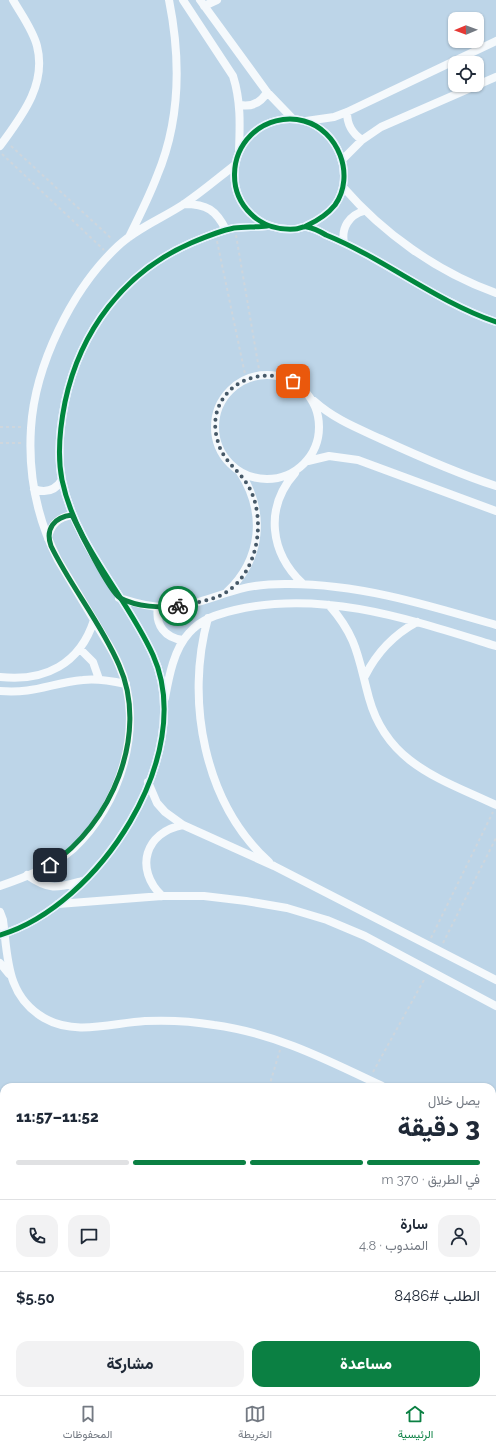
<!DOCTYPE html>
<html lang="ar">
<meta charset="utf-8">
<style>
:root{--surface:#fff;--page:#f2f2f3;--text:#1f2937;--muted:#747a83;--line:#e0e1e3;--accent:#0b8043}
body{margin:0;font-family:Raleway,Vazirmatn,sans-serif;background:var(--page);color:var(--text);direction:rtl;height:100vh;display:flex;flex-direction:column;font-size:15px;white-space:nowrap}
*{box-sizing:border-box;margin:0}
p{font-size:13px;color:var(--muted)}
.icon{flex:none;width:22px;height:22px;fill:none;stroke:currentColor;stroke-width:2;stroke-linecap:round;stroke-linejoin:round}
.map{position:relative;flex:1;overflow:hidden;direction:ltr}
.details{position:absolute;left:0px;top:1083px;width:496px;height:312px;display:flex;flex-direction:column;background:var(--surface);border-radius:12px 12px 0 0;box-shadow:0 1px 3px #0004;direction:rtl}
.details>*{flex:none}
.needle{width:26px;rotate:269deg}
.buttons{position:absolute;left:448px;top:12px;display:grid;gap:8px}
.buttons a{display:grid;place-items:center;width:36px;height:36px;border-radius:8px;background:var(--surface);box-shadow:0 1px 3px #0004;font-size:20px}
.pin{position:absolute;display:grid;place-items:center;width:34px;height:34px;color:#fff;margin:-17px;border-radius:8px;box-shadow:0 2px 6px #0006}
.courier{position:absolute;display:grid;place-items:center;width:40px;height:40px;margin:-20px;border:3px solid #0b8043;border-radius:50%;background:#fff;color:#222;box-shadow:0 1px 5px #0007}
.headline em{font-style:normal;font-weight:800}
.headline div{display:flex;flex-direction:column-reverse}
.headline{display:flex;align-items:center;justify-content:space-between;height:68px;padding:0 16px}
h1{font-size:26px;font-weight:800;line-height:30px}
.bar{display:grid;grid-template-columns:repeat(4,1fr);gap:6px 4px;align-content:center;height:48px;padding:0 16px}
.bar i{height:5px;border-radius:3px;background:var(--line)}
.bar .selected{background:var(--accent)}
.bar p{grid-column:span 4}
.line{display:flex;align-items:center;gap:10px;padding:0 16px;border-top:1px solid var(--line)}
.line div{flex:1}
.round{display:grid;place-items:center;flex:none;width:42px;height:42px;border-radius:12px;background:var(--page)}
.action{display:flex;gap:8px;margin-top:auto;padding:8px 16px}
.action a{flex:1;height:46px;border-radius:12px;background:var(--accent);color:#fff;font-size:16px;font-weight:800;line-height:46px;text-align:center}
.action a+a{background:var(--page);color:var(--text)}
.dock{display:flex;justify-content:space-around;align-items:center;height:56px;border-top:1px solid var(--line);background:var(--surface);font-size:11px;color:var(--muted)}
.dock a{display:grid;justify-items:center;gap:2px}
.dock .selected{color:var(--accent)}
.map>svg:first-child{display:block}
</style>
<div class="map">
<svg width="496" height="1395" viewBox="0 0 496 1395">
<rect width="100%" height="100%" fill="#bdd5e8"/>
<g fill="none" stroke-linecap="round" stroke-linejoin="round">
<path stroke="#ced6dd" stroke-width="2" stroke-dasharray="3 3" stroke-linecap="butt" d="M 11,146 L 112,239
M 2,154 L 104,250
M 236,235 L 260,375
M 217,241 L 246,379
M 0,427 L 22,427
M 0,443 L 23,443
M 431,938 L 493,812
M 443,943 L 496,838
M 373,1072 L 425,978
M 269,1087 L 280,1050"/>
<path stroke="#f5f9fc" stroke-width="8" d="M 183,0 L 233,76 C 241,101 240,125 239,151
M 200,0 L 267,92 L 293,119
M 204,6 L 217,0
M 240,105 C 252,107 261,103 267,92
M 347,112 C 347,125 352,133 362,140
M 306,121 L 334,117 L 347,112 L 496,41
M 0,146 C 21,117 47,85 37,46 C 33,30 21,14 13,0
M 342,160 L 362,140 L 381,127 L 496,77
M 343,187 C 383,233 437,272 496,293
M 184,204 C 207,204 216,210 226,230
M 306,226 C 317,221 327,215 335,205 C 356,175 338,130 304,121 C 286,116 265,121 251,135 C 230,156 228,192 251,214 C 263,226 278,230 295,229 C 299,229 303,226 307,227 C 313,228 321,232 326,235 C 385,259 435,301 496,322
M 129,237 C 139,217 149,197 157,176 C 181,119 181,60 169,0
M 344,243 C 341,228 349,215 364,211
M215 427a52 52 0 1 1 104 0a52 52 0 1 1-104 0Z
M 314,401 C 334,419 357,428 381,439 C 418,456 456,473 496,486
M 308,461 L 329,456 L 358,460 L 496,511
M 295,473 C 264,508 270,553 303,584
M 34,489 C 45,493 55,491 62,480
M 48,538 C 50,525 59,517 72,515
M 227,592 C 262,559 266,512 240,472
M 119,598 C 136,603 152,608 170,607 C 194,606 217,595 240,589 C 255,585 270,584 285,584 C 357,583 428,605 496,625
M 329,605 C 358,638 358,658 369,698 C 387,764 441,779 496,805
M 158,607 C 155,625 165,638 183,640
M 208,618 C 185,700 204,803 269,862
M 80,649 L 93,662 L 99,679
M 365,676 C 377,652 393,635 417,622
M 0,677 C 45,682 80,664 94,620
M 0,691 C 34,694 51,683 83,680 C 97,678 112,681 126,684
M 165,698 C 169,676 174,649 189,633 C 201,619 218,614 235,610 C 323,589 412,620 496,646
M 148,782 L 157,803 L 165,812 L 183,825 L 274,866 L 496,980
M 27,875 C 50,891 57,888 82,881
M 0,886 C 26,877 52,867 73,849 C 120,806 146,725 119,665 C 113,649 102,635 94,620 C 82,600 70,580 58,560 C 37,519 28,474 31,428 C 35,365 72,289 118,246 C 137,228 163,218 184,204 C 202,192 218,178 235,165
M 162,896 C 134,869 145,832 183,825
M 58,904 L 162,896 L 204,896 L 246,901 L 287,908 L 327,920 L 365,936 L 496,1006
M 0,912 L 3,920 C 8,958 6,996 44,1018 C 75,1036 112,1023 145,1021 C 168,1020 191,1021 214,1025 C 275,1033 329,1061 384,1087
M 0,935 C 98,906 198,755 153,655 C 126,595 76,547 62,480 C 57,455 60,427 65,402 C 80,331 124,272 191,243 C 205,237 219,231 234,228 C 245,227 256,227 267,226
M 0,963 L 9,974
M 492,1103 L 496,1100"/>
<path stroke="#edeef1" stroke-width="11" d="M 0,1150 L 4,1151
M 0,1178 L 4,1183
M 492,1239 L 496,1238
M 492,1257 L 496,1259
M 492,1278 L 496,1280
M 0,1339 L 4,1344
M 39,1391 L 42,1395
M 162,1391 L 165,1395"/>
<path stroke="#e5e3e7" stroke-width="13" d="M 0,1224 L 4,1230
M 0,1295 L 4,1300
M 74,1391 L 77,1395
M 128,1391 L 131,1395"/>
<defs>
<path id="cycleway" d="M 306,226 C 317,221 327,215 335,205 C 356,175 338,130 304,121 C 286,116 265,121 251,135 C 230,156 228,192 251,214 C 263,226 278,230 295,229 C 299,229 303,226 307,227 C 313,228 321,232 326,235 C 385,259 435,301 496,322
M 0,935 C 98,906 198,755 153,655 C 126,595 76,547 62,480 C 57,455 60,427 65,402 C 80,331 124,272 191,243 C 205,237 219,231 234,228 C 245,227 256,227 267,226"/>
</defs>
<use href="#cycleway" stroke="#e6f3fe" stroke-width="8"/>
<use href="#cycleway" stroke="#00873e" stroke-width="5"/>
</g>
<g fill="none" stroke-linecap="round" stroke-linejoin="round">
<path stroke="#465968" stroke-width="4" stroke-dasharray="0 7.2" d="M 178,606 C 191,604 214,600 225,593 C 258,573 266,521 250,489 C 241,471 223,462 218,442 C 203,395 251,362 293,381"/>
<path stroke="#0b8043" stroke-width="5" d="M 50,865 C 111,825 150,734 119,665 C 101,623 71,587 51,546 C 45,529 54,517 72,515 C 79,530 109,591 120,598 C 137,607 161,608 178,606"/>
</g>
</svg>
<div class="buttons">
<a><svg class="needle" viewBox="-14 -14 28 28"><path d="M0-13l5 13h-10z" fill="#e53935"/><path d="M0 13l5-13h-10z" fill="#747a83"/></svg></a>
<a><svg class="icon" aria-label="locate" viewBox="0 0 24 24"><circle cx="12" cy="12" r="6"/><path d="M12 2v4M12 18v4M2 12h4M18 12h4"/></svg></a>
</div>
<div class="pin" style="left:293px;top:381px;background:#ea580c"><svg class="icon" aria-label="bag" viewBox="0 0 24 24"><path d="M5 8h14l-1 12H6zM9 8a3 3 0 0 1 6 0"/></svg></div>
<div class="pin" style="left:50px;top:865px;background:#1f2937"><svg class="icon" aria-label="home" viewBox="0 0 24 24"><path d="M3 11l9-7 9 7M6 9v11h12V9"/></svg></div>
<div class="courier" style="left:178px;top:606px"><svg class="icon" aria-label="bike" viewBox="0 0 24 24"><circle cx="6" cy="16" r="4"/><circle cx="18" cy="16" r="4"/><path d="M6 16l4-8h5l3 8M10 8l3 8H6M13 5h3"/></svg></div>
<section class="details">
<div class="headline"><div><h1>3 دقيقة</h1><p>يصل خلال</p></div><em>11:52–11:57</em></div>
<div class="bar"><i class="selected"></i><i class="selected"></i><i class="selected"></i><i></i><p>في الطريق · 370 m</p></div>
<div class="line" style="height:72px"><a class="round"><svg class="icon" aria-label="person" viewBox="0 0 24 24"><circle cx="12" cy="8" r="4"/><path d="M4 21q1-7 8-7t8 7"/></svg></a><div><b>سارة</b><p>المندوب · 4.8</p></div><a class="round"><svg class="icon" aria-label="chat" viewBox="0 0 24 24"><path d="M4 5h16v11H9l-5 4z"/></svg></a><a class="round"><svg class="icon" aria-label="phone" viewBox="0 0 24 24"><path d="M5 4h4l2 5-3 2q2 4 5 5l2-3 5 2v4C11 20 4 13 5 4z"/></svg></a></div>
<div class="line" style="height:52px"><div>الطلب #8486</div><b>$5.50</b></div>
<div class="action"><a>مساعدة</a><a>مشاركة</a></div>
</section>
</div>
<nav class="dock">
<a class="selected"><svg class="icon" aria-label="home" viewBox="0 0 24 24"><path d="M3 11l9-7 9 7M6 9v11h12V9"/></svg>الرئيسية</a>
<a><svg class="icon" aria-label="map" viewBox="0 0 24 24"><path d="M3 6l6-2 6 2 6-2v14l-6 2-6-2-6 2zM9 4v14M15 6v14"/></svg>الخريطة</a>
<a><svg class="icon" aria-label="saved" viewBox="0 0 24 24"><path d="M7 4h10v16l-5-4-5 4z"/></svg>المحفوظات</a>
</nav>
